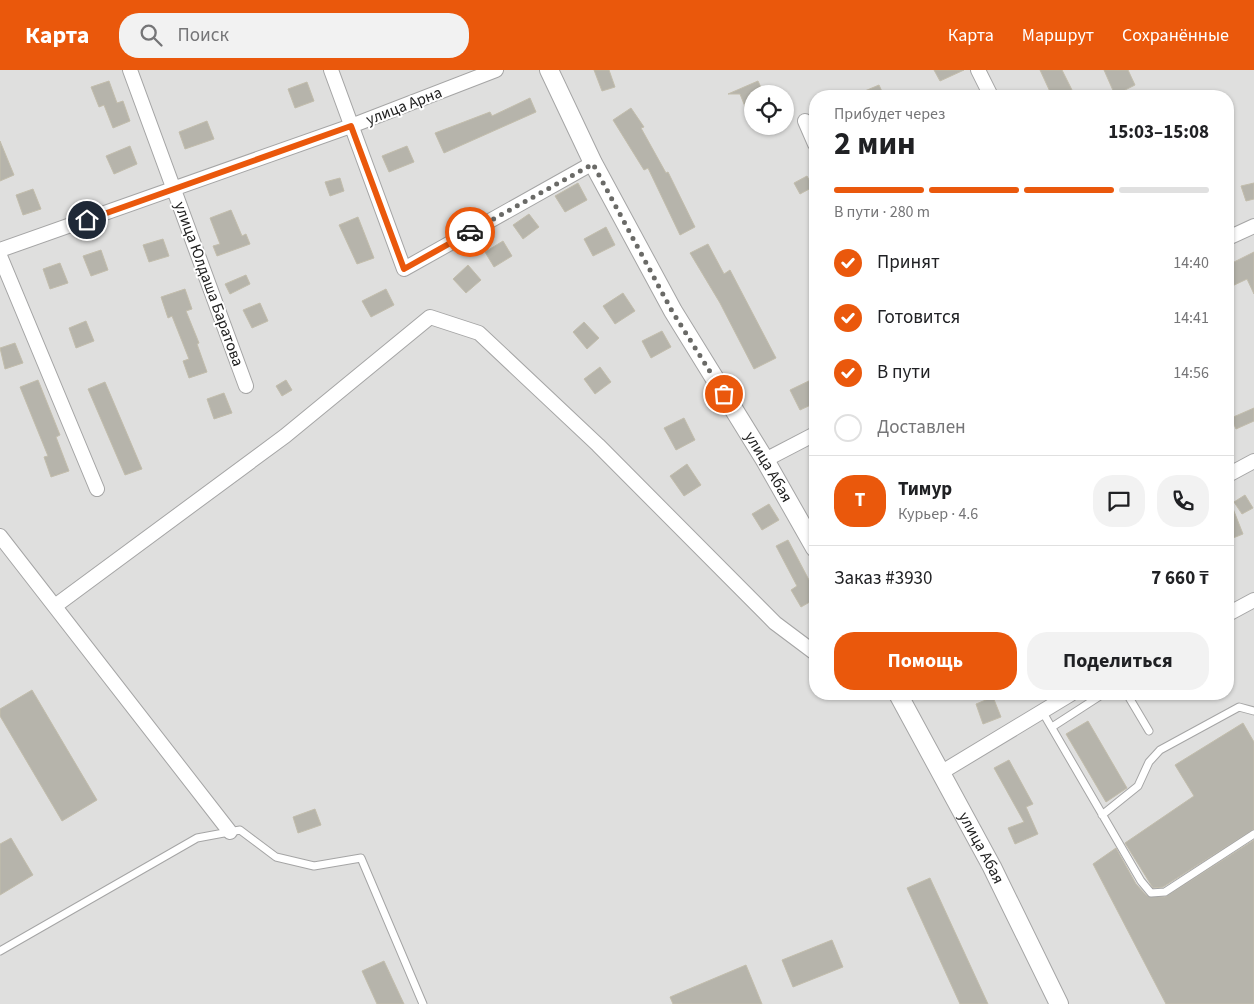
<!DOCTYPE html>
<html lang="ru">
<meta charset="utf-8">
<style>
:root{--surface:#fff;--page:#f2f2f2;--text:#202124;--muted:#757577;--line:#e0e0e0;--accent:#ea580c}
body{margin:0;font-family:"Source Sans 3",sans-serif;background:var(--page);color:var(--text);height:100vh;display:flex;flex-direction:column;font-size:19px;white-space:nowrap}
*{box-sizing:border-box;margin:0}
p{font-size:16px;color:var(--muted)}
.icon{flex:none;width:28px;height:28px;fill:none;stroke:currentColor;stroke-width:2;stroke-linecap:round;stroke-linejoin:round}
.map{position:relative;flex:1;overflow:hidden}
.side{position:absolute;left:809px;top:20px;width:425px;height:610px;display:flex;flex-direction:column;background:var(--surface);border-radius:20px;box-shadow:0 1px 4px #0004}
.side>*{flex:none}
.buttons{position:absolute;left:744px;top:15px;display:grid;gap:10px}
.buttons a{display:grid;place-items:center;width:50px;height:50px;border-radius:50%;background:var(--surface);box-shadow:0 1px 4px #0004;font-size:25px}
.pin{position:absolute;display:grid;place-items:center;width:42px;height:42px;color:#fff;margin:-21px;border:2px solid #fff;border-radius:50%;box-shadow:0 1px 5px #0007}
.courier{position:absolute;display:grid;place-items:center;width:50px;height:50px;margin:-25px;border:4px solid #ea580c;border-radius:50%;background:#fff;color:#222;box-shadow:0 1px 6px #0007}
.head em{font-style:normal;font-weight:700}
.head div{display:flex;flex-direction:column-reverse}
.head{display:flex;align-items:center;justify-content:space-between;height:85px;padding:0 25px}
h1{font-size:32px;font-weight:700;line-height:38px}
.bar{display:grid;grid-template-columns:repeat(4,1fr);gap:8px 5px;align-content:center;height:60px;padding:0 25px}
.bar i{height:6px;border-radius:4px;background:var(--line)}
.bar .current{background:var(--accent)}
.bar p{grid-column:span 4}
.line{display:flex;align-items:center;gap:12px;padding:0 25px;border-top:1px solid var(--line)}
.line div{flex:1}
.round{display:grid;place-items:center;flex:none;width:52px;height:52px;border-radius:20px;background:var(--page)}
ol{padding:0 25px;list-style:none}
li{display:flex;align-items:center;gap:15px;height:55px}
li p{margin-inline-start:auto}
li .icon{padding:5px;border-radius:50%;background:var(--accent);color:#fff;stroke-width:4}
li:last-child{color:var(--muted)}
li i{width:28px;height:28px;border:2px solid var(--line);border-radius:50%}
.cta{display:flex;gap:10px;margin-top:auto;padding:10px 25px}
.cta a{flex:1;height:58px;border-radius:20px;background:var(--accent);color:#fff;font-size:20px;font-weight:700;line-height:58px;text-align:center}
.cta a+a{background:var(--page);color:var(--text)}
header{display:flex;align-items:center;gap:30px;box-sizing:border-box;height:70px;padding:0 25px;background:var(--accent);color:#fff}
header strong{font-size:24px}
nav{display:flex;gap:28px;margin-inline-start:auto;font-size:18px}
.search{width:350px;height:45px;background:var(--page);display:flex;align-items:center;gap:12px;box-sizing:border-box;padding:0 18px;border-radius:20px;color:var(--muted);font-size:19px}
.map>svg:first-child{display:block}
</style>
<header>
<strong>Карта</strong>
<div class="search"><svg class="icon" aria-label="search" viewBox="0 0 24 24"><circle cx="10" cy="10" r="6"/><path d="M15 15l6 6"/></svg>Поиск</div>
<nav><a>Карта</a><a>Маршрут</a><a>Сохранённые</a></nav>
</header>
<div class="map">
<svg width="1254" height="934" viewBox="0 0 1254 934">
<rect width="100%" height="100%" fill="#f1f1e9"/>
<path fill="#dfdfde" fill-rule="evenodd" d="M 0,0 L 1254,0 L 1254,934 L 0,934 ZM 752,24 L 785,24 L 785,56 L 752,56 ZM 815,26 L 1228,26 L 1228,624 L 815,624 Z"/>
<path fill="#b6b4ab" stroke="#c2bdac" d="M 594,0 L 609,0 L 615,17 L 602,21 Z
M 934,0 L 964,0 L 940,11 Z
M 1040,0 L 1062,0 L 1075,26 L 1052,26 Z
M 1104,0 L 1128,0 L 1135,15 L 1115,25 Z
M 109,11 L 117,33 L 123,31 L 130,51 L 113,58 L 104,35 L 99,37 L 91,17 Z
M 758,11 L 764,24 L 752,24 L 752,54 L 740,24 L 728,24 Z
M 307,12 L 314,31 L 295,38 L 288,19 Z
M 879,15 L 884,26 L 853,26 Z
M 530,28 L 536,42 L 444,83 L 435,63 L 490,42 L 492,46 Z
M 631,38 L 644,57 L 641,58 L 666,103 L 668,102 L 695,157 L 680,165 L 648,98 L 644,100 L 613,50 Z
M 207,51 L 214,69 L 185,79 L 179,62 Z
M 0,71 L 14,105 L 0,111 Z
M 130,76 L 137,94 L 114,104 L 106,86 Z
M 407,76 L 414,92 L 389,102 L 382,86 Z
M 807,106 L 813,117 L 800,124 L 794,113 Z
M 340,108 L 344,121 L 330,126 L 325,112 Z
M 578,113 L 587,130 L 565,142 L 555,126 Z
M 1254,113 L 1254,129 L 1246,131 L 1241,116 Z
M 33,119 L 41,139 L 23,145 L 16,125 Z
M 231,140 L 242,166 L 246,164 L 250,174 L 217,186 L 213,176 L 220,174 L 210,148 Z
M 529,144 L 539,157 L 523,169 L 513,155 Z
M 358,147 L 374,188 L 357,194 L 339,155 Z
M 606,157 L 615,175 L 593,186 L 584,169 Z
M 163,169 L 169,186 L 149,192 L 143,175 Z
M 503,171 L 512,186 L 494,197 L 485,182 Z
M 708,174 L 724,204 L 730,200 L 776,288 L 754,299 L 720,233 L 690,183 Z
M 101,180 L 108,200 L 91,206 L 83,186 Z
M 1254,182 L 1254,224 L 1247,209 L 1228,218 L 1228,195 Z
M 60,193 L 68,213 L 50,219 L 43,199 Z
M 468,195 L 481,210 L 466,223 L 453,209 Z
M 246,205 L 250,214 L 230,224 L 225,214 Z
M 185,219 L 192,239 L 186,241 L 199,273 L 197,274 L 207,302 L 189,308 L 183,291 L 189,289 L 172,246 L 168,248 L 161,227 Z
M 386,219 L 394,235 L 371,247 L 362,231 Z
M 623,223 L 635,241 L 615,254 L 603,236 Z
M 260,233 L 268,251 L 252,258 L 243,240 Z
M 86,251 L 94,271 L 76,278 L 69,258 Z
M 584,252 L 599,268 L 587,279 L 573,262 Z
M 662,261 L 671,277 L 651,288 L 642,271 Z
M 15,273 L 23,293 L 5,299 L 0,278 Z
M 600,297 L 611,312 L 595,324 L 584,309 Z
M 815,308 L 815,333 L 800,340 L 790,320 Z
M 38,310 L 60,365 L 56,367 L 69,401 L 51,407 L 44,387 L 48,386 L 20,317 Z
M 286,310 L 292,320 L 282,326 L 276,316 Z
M 105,312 L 142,399 L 125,405 L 88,319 Z
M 224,323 L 232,343 L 214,349 L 207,329 Z
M 1254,338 L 1254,351 L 1236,359 L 1231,348 Z
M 684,348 L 695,370 L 676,380 L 664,358 Z
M 687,394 L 701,415 L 684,426 L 670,406 Z
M 1245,425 L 1253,438 L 1242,444 L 1234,432 Z
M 1228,426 L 1243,464 L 1228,470 Z
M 769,434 L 779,450 L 762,460 L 752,444 Z
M 788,470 L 809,510 L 815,506 L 815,529 L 801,537 L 791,520 L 797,516 L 776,476 Z
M 32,620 L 97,730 L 62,751 L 0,646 L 0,639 Z
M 993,627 L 1001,647 L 983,654 L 976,634 Z
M 1088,651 L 1127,718 L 1106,732 L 1066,664 Z
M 1243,653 L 1254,672 L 1254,759 L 1163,817 L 1153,818 L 1125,773 L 1194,726 L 1175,695 Z
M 1009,690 L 1033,734 L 1026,737 L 1038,764 L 1015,774 L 1008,758 L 1024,752 L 994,698 Z
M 315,739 L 321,755 L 298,763 L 293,747 Z
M 11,768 L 33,805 L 0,825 L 0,774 Z
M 1254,770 L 1254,934 L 1166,934 L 1093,794 L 1116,778 L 1136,814 L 1147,826 L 1165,827 Z
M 930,808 L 988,934 L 960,934 L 907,818 Z
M 832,870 L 843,897 L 793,917 L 782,890 Z
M 384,891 L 404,934 L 377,934 L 362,901 Z
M 746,895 L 762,934 L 673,934 L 670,927 Z"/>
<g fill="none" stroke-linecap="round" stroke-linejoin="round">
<defs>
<path id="service" d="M 1127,624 L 1149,661
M 1042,641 L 1141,811 L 1151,823 L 1165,822 L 1254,764
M 1052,657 L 1103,624
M 1102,745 L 1138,716 L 1149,692 L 1160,680 L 1239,637 L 1254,641
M 0,881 L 197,768 L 240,760 L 276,787 L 314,796 L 361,788 L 423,934"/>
<path id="minor" d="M 130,0 L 246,316
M 331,0 L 404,199 L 593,93
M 978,0 L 991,26
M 805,51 L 815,74
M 1228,168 L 1254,156
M 0,180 L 351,56 L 496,0
M 0,186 L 97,419
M 765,390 L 815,364
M 1228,405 L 1254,391
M 0,466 L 230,762
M 55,536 L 285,366 L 430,247 L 479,263 L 598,375 L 775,553 L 815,583
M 1228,544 L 1254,530
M 942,702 L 1071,624"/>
<g id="tertiary">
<path id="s1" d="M 549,0 L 593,93 L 673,241 L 765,390 L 815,478"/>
<path id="s2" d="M 898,624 L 992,797 L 1059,934"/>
</g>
</defs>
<use href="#service" stroke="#a5a5a5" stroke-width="9"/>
<use href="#minor" stroke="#a5a5a5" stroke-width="16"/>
<use href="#tertiary" stroke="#a5a5a5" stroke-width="20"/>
<use href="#service" stroke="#fff" stroke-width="7"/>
<use href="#minor" stroke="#fff" stroke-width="14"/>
<use href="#tertiary" stroke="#fff" stroke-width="18"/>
</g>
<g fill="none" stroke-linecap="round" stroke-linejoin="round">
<path stroke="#6a6a67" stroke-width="5" stroke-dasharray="0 9" d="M 470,162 L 593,94 L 672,241 L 724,324"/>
<path stroke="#ea580c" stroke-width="6" d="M 87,150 L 351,56 L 404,199 L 470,162"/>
</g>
<g text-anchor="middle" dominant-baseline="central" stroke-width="4" stroke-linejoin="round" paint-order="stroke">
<g font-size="16" fill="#212121" stroke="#fff">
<text transform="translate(404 36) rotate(-21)">улица Арна</text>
<text transform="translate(209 214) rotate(70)">улица Юлдаша Баратова</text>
<text stroke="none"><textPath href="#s1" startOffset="454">улица Абая</textPath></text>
<text stroke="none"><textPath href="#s2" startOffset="175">улица Абая</textPath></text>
</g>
</g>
</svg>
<div class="buttons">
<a><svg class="icon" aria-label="locate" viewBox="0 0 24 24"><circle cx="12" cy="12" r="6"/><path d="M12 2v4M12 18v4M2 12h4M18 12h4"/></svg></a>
</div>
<div class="pin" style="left:724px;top:324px;background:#ea580c"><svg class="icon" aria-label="bag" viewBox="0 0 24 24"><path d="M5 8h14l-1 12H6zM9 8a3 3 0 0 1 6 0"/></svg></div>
<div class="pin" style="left:87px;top:150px;background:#1f2937"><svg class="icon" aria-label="home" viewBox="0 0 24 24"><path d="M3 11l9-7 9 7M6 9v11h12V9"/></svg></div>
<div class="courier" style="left:470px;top:162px"><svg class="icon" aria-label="car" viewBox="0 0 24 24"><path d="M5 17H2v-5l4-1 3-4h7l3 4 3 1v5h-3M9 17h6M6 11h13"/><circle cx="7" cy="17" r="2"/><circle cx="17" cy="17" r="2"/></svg></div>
<section class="side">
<div class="head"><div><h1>2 мин</h1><p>Прибудет через</p></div><em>15:03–15:08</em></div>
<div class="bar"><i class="current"></i><i class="current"></i><i class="current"></i><i></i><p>В пути · 280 m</p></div>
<ol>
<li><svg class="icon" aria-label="check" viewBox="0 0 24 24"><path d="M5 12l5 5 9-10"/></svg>Принят<p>14:40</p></li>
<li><svg class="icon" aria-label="check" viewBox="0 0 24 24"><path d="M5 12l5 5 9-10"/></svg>Готовится<p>14:41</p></li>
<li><svg class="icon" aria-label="check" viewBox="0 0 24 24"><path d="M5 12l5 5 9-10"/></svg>В пути<p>14:56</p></li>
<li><i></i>Доставлен</li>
</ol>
<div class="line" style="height:90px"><b class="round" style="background:var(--accent);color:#fff">Т</b><div><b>Тимур</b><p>Курьер · 4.6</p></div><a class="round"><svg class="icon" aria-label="chat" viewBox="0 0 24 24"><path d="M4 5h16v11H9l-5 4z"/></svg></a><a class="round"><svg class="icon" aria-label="phone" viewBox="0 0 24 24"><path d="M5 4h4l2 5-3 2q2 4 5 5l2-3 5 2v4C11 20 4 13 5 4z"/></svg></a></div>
<div class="line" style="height:65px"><div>Заказ #3930</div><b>7 660 ₸</b></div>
<div class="cta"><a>Помощь</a><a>Поделиться</a></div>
</section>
</div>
